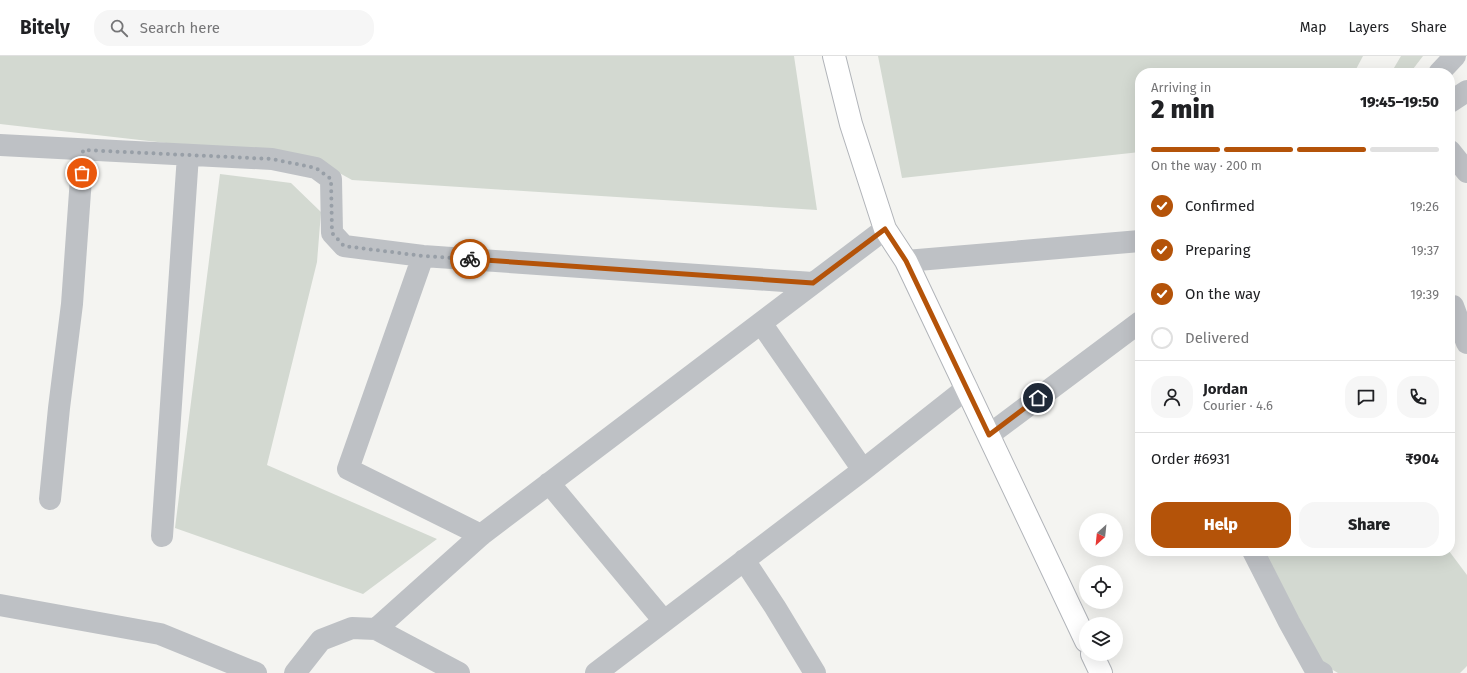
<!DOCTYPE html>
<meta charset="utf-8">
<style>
:root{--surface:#fff;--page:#f6f6f6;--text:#202124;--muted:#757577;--line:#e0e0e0;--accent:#b45309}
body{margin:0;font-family:"Fira Sans",sans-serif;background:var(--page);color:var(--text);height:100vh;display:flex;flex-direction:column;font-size:15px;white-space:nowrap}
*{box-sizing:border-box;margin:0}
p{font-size:13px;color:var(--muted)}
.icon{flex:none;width:22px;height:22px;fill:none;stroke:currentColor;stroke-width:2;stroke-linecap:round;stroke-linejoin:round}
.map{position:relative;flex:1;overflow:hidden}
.drawer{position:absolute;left:1135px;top:12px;width:320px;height:488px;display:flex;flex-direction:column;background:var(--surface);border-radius:16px;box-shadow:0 4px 16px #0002}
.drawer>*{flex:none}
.needle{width:26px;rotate:207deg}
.tools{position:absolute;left:1079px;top:457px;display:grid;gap:8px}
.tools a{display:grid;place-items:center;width:44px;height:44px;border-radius:50%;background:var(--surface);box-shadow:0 4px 16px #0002;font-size:20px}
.pin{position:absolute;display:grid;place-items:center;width:34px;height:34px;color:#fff;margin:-17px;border:2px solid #fff;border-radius:50%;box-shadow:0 1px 4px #0007}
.courier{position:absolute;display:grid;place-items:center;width:40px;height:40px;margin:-20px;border:3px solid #b45309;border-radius:50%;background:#fff;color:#222;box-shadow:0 1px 5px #0007}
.summary em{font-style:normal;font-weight:800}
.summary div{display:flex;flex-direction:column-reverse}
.summary{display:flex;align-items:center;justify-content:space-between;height:68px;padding:0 16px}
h1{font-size:26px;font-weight:800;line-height:30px}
.bar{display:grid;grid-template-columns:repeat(4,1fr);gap:6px 4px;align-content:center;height:48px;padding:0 16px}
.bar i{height:5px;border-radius:3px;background:var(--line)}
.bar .current{background:var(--accent)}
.bar p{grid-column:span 4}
.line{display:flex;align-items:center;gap:10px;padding:0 16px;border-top:1px solid var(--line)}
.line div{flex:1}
.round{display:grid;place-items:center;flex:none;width:42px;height:42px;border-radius:16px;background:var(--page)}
ol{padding:0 16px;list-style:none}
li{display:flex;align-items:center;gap:12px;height:44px}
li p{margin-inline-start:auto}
li .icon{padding:4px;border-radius:50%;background:var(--accent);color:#fff;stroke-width:4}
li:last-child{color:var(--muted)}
li i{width:22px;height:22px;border:2px solid var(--line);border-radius:50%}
.primary-button{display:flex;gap:8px;margin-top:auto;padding:8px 16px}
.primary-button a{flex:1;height:46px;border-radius:16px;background:var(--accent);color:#fff;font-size:16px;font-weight:800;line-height:46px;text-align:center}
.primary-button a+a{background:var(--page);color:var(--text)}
header{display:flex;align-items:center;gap:24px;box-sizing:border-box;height:56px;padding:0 20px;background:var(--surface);border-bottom:1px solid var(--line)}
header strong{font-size:19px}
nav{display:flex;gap:22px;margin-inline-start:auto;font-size:14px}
.search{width:280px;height:36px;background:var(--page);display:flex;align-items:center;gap:10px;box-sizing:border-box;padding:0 14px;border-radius:16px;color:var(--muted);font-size:15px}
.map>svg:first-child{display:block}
</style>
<header>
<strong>Bitely</strong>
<div class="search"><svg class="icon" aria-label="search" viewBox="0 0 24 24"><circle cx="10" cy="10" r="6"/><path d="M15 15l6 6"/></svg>Search here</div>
<nav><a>Map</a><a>Layers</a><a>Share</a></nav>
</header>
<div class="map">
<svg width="1467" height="617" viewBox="0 0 1467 617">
<rect width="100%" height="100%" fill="#f4f4f1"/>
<path fill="#d3d9d1" d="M 0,0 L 794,0 L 817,154 L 352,124 L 316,104 L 0,68 Z
M 878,0 L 1363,0 L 1354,17 L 1140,17 L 1140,96 L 902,122 Z
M 1401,0 L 1423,0 L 1410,17 L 1391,17 Z
M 220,118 L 291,127 L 321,156 L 317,206 L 267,409 L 437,483 L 363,538 L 175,472 Z
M 1263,495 L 1449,495 L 1467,519 L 1467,610 L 1460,617 L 1338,617 L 1321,607 Z"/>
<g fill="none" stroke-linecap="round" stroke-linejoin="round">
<defs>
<path id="secondary" d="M 834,0 L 851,68 L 885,173 L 906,205 L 1086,585
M 1092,598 L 1101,617"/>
</defs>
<use href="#secondary" stroke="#b1b4b9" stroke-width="24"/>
<path stroke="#bec1c5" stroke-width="22" d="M 1439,17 L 1455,0
M 1450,46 L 1467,35
M 0,89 L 272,103 L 316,112 L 331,123 L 332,177 L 344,190 L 423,200 L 813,227
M 1450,95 L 1467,116
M 423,200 L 348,413 L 481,479
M 906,205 L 1140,185
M 1450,253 L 1453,250 L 1467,287
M 761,267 L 863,414
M 989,379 L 1140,266
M 549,427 L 664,565
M 50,443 L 59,352 L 72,248 L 83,94
M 162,480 L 188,99
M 1253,495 L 1289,566 L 1315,613 L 1322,617
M 744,504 L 775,551 L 815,617
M 0,549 L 160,578 L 256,617
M 376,573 L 481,479 L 885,173
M 295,617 L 321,584 L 352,572 L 376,573 L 459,617
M 596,617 L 863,414 L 967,332"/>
<use href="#secondary" stroke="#fff" stroke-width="22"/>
</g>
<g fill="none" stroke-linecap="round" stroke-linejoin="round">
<path stroke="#989fa7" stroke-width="4" stroke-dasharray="0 7.2" d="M 82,117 L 83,94 L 272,103 L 316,112 L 331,123 L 332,177 L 344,190 L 423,200 L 470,203"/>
<path stroke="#b45309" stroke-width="5" d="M 470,203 L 813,227 L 885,173 L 906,205 L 989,379 L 1038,342"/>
</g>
</svg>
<div class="tools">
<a><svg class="needle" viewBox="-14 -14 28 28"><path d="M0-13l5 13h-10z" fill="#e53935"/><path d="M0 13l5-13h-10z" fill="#757577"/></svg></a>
<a><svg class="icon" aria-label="locate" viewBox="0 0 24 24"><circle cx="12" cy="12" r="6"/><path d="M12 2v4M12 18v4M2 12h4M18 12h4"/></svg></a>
<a><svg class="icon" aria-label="layers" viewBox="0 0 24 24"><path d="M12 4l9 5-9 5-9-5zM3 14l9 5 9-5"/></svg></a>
</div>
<div class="pin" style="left:82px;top:117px;background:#ea580c"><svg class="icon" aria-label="bag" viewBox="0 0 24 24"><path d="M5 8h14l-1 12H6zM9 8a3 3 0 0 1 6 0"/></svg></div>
<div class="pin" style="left:1038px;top:342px;background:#1f2937"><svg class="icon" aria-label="home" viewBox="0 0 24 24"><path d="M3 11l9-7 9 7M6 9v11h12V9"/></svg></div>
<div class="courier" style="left:470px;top:203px"><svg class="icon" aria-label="bike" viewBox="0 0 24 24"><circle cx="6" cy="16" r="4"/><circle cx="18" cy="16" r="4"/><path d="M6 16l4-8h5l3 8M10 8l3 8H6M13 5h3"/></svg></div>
<section class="drawer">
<div class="summary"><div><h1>2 min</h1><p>Arriving in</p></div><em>19:45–19:50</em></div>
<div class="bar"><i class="current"></i><i class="current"></i><i class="current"></i><i></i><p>On the way · 200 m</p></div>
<ol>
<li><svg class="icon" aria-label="check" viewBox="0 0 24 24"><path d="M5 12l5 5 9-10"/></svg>Confirmed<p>19:26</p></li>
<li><svg class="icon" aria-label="check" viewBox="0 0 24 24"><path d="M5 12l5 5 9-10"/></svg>Preparing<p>19:37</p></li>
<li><svg class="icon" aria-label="check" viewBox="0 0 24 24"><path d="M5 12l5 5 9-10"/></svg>On the way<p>19:39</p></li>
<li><i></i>Delivered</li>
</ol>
<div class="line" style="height:72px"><a class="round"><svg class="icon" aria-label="person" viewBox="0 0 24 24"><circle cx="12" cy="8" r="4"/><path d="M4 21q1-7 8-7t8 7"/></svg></a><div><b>Jordan</b><p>Courier · 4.6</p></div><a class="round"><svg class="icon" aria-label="chat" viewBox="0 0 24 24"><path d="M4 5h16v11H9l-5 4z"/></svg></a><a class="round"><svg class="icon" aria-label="phone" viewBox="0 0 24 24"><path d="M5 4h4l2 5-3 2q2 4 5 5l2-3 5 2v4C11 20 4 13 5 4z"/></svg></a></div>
<div class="line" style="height:52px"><div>Order #6931</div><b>₹904</b></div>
<div class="primary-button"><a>Help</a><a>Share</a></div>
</section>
</div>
